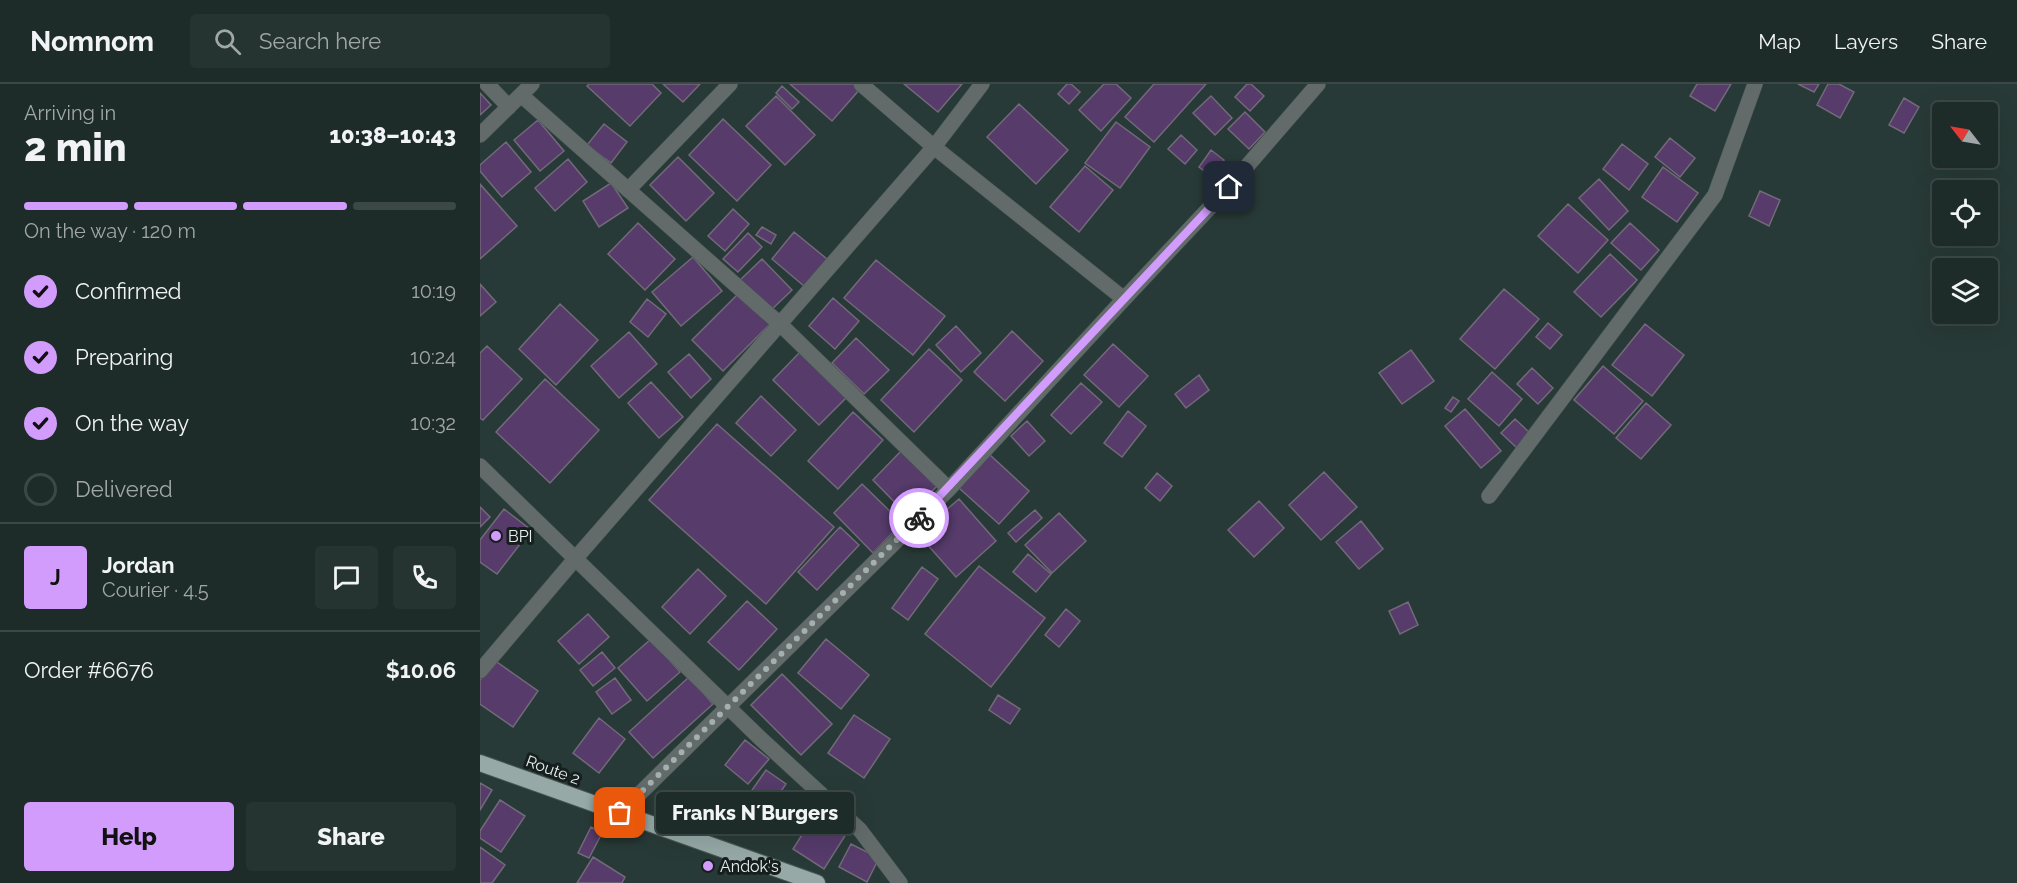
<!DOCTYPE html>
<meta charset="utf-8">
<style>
:root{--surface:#1e2c29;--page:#263431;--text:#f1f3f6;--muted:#a1a7a8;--line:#3c4846;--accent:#d29cfd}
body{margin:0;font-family:Raleway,sans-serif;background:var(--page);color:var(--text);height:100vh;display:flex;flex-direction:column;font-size:22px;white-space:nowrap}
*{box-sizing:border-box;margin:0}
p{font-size:20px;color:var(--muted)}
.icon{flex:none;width:33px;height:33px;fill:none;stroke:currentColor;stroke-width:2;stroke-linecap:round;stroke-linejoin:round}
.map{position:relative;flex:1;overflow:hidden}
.panel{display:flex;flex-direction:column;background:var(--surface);width:480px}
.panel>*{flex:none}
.needle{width:39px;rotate:301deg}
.buttons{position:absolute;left:1452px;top:18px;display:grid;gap:12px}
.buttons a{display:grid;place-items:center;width:66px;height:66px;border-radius:6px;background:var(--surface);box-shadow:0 6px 24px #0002,0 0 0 2px var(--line);font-size:30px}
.pin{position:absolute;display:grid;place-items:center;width:51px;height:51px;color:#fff;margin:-26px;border-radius:12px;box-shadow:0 3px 9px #0006}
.courier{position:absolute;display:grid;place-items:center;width:60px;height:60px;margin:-30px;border:4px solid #d29cfd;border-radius:50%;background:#fff;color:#222;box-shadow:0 2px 8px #0007}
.bubble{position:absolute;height:42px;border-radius:6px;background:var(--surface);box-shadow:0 6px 24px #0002,0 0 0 2px var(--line);font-size:20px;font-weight:800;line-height:42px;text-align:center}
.headline em{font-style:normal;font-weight:800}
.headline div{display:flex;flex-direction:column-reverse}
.headline{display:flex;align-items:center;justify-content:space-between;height:102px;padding:0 24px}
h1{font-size:39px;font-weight:800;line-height:45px}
.bar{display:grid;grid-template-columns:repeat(4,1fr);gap:9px 6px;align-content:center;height:72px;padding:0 24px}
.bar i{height:8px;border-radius:4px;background:var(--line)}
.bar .selected{background:var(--accent)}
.bar p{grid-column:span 4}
.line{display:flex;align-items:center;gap:15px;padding:0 24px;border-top:2px solid var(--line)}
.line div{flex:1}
.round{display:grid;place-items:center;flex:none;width:63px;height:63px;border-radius:6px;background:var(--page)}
ol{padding:0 24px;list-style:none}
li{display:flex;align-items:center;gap:18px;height:66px}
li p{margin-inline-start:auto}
li .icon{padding:6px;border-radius:50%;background:var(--accent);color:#111;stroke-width:4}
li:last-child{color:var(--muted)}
li i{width:33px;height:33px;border:3px solid var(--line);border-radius:50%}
.primary-button{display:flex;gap:12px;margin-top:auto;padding:12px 24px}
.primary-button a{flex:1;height:69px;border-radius:6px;background:var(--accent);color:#111;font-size:24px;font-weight:800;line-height:69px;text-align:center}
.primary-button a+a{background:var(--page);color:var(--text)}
header{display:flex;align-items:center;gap:36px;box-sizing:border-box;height:84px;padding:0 30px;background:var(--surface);border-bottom:2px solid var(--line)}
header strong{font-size:28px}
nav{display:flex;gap:33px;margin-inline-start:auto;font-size:21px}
.search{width:420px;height:54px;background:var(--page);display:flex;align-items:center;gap:15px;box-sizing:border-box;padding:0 21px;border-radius:6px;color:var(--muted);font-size:22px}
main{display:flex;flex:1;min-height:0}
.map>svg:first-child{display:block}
</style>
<header>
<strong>Nomnom</strong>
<div class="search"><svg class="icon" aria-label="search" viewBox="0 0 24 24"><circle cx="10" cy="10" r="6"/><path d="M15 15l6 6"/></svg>Search here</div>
<nav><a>Map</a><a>Layers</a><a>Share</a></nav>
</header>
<main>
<section class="panel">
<div class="headline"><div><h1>2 min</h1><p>Arriving in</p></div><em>10:38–10:43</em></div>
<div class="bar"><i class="selected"></i><i class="selected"></i><i class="selected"></i><i></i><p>On the way · 120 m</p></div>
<ol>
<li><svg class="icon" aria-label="check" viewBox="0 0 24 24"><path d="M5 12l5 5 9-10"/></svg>Confirmed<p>10:19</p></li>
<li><svg class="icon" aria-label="check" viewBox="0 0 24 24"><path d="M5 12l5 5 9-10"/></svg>Preparing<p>10:24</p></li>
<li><svg class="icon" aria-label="check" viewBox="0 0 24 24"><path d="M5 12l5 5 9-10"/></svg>On the way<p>10:32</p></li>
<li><i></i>Delivered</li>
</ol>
<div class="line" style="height:108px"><b class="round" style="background:var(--accent);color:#111">J</b><div><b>Jordan</b><p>Courier · 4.5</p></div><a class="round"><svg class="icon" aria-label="chat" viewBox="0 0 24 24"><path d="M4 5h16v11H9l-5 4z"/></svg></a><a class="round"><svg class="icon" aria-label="phone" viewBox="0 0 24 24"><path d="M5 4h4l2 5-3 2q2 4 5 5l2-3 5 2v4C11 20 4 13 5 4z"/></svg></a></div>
<div class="line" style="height:78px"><div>Order #6676</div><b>$10.06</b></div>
<div class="primary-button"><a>Help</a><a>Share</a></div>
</section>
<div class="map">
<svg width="1537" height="799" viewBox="0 0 1537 799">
<rect width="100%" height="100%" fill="#283a37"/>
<path fill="#563b6b" stroke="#726a79" stroke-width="1.5" d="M 109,0 L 172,0 L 181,9 L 150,42 L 107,2 Z
M 183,0 L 220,0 L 203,18 Z
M 310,0 L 374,0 L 380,5 L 352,37 Z
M 424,0 L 482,0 L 458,28 Z
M 587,0 L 591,0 L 600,8 L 589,20 L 578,10 Z
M 624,0 L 636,0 L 651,14 L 621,47 L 599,26 Z
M 674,0 L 726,0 L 674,58 L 645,33 Z
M 767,0 L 771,0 L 784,12 L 770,27 L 755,13 Z
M 1217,0 L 1251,0 L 1235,27 L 1210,12 Z
M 1318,0 L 1339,0 L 1334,8 Z
M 1348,0 L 1359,0 L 1374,8 L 1360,34 L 1337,21 Z
M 302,2 L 319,18 L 312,25 L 296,9 Z
M 0,9 L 11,21 L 0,31 Z
M 296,12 L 335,51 L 305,81 L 266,42 Z
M 731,12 L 752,34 L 735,51 L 713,29 Z
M 1424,14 L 1439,23 L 1424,49 L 1409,41 Z
M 539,20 L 588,66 L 556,100 L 507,53 Z
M 765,28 L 785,48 L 769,65 L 748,45 Z
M 243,35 L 291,81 L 257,117 L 209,71 Z
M 58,36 L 84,67 L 60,87 L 34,56 Z
M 636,38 L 670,63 L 640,104 L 605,79 Z
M 124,40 L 147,58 L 131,79 L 107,61 Z
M 701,51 L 717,66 L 705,80 L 688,65 Z
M 1190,54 L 1215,74 L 1200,93 L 1175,73 Z
M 26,58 L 51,88 L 22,113 L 0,87 L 0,81 Z
M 1142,60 L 1168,80 L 1149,106 L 1123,85 Z
M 731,66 L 744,76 L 731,92 L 719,83 Z
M 198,73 L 234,109 L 206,137 L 170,101 Z
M 88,75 L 107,98 L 75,127 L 55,104 Z
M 605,82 L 633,106 L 599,148 L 570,123 Z
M 1183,83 L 1218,109 L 1197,138 L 1162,113 Z
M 1119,95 L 1148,127 L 1129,146 L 1099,114 Z
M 131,99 L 148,124 L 119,143 L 103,117 Z
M 0,100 L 37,142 L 0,175 Z
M 1280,107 L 1300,116 L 1289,142 L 1269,132 Z
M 1088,120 L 1128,156 L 1098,189 L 1058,152 Z
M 253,125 L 269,140 L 245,167 L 228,152 Z
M 158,139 L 195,175 L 165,206 L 128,170 Z
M 1150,139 L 1179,166 L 1161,186 L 1131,159 Z
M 282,143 L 296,151 L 291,160 L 276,151 Z
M 314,148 L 347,175 L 324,202 L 292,175 Z
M 268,149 L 282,163 L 258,188 L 243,175 Z
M 1130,170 L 1157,196 L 1121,233 L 1094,208 Z
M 213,173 L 242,207 L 201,242 L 172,208 Z
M 282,175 L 312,206 L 288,229 L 258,198 Z
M 396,176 L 465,232 L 433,271 L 364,214 Z
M 0,200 L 16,218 L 0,232 Z
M 1024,205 L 1059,235 L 1015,285 L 980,255 Z
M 259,209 L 290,240 L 243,287 L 212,256 Z
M 353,214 L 379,237 L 355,265 L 329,242 Z
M 167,215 L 186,230 L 168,253 L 150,238 Z
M 80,220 L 118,256 L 76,301 L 39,265 Z
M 1068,239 L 1082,251 L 1070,265 L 1056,253 Z
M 1165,240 L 1204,271 L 1172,312 L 1132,281 Z
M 476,242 L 501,269 L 481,288 L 456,261 Z
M 532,247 L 563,277 L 525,317 L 494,288 Z
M 149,248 L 177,280 L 139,314 L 111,282 Z
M 376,254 L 409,286 L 384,310 L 352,279 Z
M 633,260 L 668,292 L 639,323 L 604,291 Z
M 7,262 L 42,295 L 3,336 L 0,334 L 0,269 Z
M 449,265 L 482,296 L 434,348 L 401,316 Z
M 931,266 L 954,297 L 922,320 L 899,289 Z
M 321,267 L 367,313 L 339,341 L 293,296 Z
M 209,270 L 231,295 L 211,314 L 188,288 Z
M 1123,282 L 1163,317 L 1134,350 L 1094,316 Z
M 1052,284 L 1073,304 L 1058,320 L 1037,300 Z
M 1012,288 L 1042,315 L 1019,342 L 988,315 Z
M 719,291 L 729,306 L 706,324 L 695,310 Z
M 65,295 L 119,346 L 70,399 L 16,348 Z
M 171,298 L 203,333 L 179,354 L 148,319 Z
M 601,299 L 622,318 L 591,350 L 571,331 Z
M 281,312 L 316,346 L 291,372 L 256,339 Z
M 973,313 L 979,317 L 971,328 L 965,324 Z
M 1166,319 L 1191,341 L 1161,375 L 1136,354 Z
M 985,325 L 1021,367 L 1001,384 L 965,342 Z
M 648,327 L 666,342 L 642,373 L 624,359 Z
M 373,328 L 403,356 L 358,405 L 328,377 Z
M 1035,335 L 1051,350 L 1037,364 L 1021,349 Z
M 547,337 L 565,357 L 549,372 L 531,352 Z
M 237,340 L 354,443 L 286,520 L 169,416 Z
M 422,366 L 457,402 L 428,432 L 393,396 Z
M 509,370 L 549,407 L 519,440 L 479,404 Z
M 844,388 L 877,423 L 841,456 L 809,421 Z
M 677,389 L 692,402 L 680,417 L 665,404 Z
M 382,400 L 422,439 L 393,469 L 354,429 Z
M 479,415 L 516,457 L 476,493 L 438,450 Z
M 779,417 L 804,444 L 774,473 L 748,446 Z
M 0,423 L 10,433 L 0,443 Z
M 24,425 L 51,446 L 17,490 L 0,478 L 0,456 Z
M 555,426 L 562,434 L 536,458 L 528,449 Z
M 579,429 L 606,457 L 572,489 L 545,461 Z
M 881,437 L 903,465 L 879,485 L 856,458 Z
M 360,443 L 379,461 L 337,506 L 318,488 Z
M 548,470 L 571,490 L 556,508 L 533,488 Z
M 499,482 L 565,534 L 511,603 L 445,550 Z
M 442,483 L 458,495 L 428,536 L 412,524 Z
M 218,485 L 246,512 L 210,550 L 182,523 Z
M 267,517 L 297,545 L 259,586 L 228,558 Z
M 928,518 L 938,541 L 920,550 L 909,527 Z
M 586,525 L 600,537 L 579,563 L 565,551 Z
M 108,530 L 129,553 L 99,580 L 78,557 Z
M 171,555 L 200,588 L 167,617 L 138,584 Z
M 346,555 L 389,591 L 361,625 L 318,589 Z
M 122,568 L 135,584 L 113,602 L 100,586 Z
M 14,576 L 58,607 L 33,643 L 0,620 L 0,596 Z
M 302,590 L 352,640 L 321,671 L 271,621 Z
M 209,593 L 233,620 L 173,674 L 149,648 Z
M 135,594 L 151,616 L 132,630 L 116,608 Z
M 518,611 L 540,625 L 530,640 L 509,626 Z
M 374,631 L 410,655 L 384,694 L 348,669 Z
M 119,634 L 145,655 L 119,689 L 93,669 Z
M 265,656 L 289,675 L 268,700 L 245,681 Z
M 286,686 L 306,700 L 290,723 L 270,709 Z
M 0,699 L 12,706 L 0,726 Z
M 20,716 L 45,732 L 21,768 L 0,754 L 0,747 Z
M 337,727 L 368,747 L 344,785 L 313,765 Z
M 111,743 L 122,749 L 109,774 L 98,769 Z
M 371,760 L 399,774 L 387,798 L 359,783 Z
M 0,763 L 25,781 L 12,799 L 0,799 Z
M 113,773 L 145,793 L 142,799 L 97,799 Z"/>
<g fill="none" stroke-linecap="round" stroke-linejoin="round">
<defs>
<path id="minor" d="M 7,0 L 29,23
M 41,11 L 301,241 L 469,405 L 644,215 L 454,63 L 502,0
M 0,51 L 52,0
M 148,106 L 250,0
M 644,215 L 749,103 L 838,0
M 1009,412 L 1235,111 L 1275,0
M 0,587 L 95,475
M 140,729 L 469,405"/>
<path id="tertiary" d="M 0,382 L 281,655 L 380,746 L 420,799
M 95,475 L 454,63 L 381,0"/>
<path id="trunk" d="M 0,679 L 337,799"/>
</defs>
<use href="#minor" stroke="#465754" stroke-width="16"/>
<use href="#tertiary" stroke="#465754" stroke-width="16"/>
<use href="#trunk" stroke="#465754" stroke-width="18"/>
<use href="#minor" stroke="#626b6a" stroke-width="15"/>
<use href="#tertiary" stroke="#626b6a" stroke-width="15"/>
<use href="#trunk" stroke="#96a9a6" stroke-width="16"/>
</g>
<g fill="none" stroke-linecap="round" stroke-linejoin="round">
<path stroke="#a3b0ae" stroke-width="6" stroke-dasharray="0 10.8" d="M 140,729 L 439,434"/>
<path stroke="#d29cfd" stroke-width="8" d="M 439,434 L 749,103"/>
</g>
<g fill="#d29cfd" stroke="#171f1e" stroke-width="2">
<circle cx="16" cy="452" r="6"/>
<circle cx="228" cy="782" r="6"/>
</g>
<g text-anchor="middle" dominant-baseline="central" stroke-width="6" stroke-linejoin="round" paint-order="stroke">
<g font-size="16" fill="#e5f0ee" stroke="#171f1e" text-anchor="start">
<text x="28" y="452">BPI</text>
<text x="240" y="782">Andok's</text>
</g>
<g font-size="16" fill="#e5f0ee" stroke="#171f1e">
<text transform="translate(73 686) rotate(20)">Route 2</text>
</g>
</g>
</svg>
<div class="buttons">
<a><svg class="needle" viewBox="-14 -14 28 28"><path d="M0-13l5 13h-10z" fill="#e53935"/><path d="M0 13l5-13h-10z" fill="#a1a7a8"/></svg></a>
<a><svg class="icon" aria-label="locate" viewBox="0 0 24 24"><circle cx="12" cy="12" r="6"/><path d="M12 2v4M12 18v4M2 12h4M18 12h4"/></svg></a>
<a><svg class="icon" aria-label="layers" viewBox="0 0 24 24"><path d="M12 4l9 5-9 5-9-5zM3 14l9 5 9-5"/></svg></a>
</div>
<div class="pin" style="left:140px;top:729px;background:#ea580c"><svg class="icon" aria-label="bag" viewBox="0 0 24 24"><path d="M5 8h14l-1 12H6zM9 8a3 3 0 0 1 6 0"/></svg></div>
<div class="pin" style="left:749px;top:103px;background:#1f2937"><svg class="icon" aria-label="home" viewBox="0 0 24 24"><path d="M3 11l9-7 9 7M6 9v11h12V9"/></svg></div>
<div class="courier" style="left:439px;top:434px"><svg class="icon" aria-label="bike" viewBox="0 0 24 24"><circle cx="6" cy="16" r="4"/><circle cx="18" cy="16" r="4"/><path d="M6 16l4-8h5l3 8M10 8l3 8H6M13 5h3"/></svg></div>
<div class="bubble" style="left:176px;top:708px;width:198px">Franks N´Burgers</div>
</div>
</main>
